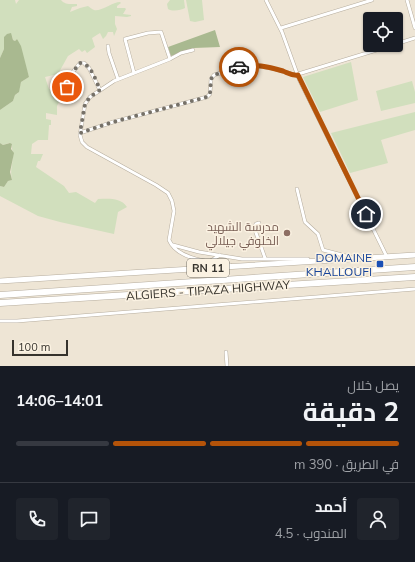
<!DOCTYPE html>
<html lang="ar">
<meta charset="utf-8">
<style>
:root{--surface:#171b24;--page:#20242c;--text:#f1f3f6;--muted:#9ea1a6;--line:#363941;--accent:#b45309}
body{margin:0;font-family:Mulish,Cairo,sans-serif;background:var(--page);color:var(--text);direction:rtl;height:100vh;display:flex;flex-direction:column;font-size:15px;white-space:nowrap}
*{box-sizing:border-box;margin:0}
p{font-size:13px;color:var(--muted)}
.icon{flex:none;width:22px;height:22px;fill:none;stroke:currentColor;stroke-width:2;stroke-linecap:round;stroke-linejoin:round}
.map{position:relative;height:366px;overflow:hidden;direction:ltr}
.drawer{display:flex;flex-direction:column;background:var(--surface);flex:1}
.drawer>*{flex:none}
.fabs{position:absolute;left:363px;top:12px;display:grid;gap:8px}
.fabs a{display:grid;place-items:center;width:40px;height:40px;border-radius:4px;background:var(--surface);box-shadow:0 1px 3px #0004;font-size:20px}
.scale{position:absolute;left:12px;bottom:10px;width:56px;box-sizing:border-box;padding-left:4px;border:2px solid #36332d;border-top:0;font-size:11px;line-height:14px;white-space:nowrap;color:#36332d;-webkit-text-stroke:3px #fbf2e2;paint-order:stroke}
.pin{position:absolute;display:grid;place-items:center;width:34px;height:34px;color:#fff;margin:-17px;border:2px solid #fff;border-radius:50%;box-shadow:0 1px 4px #0007}
.courier{position:absolute;display:grid;place-items:center;width:40px;height:40px;margin:-20px;border:3px solid #b45309;border-radius:50%;background:#fff;color:#222;box-shadow:0 1px 5px #0007}
.summary em{font-style:normal;font-weight:700}
.summary div{display:flex;flex-direction:column-reverse}
.summary{display:flex;align-items:center;justify-content:space-between;height:68px;padding:0 16px}
h1{font-size:26px;font-weight:700;line-height:30px}
.bar{display:grid;grid-template-columns:repeat(4,1fr);gap:6px 4px;align-content:center;height:48px;padding:0 16px}
.bar i{height:5px;border-radius:3px;background:var(--line)}
.bar .on{background:var(--accent)}
.bar p{grid-column:span 4}
.line{display:flex;align-items:center;gap:10px;padding:0 16px;border-top:1px solid var(--line)}
.line div{flex:1}
.round{display:grid;place-items:center;flex:none;width:42px;height:42px;border-radius:4px;background:var(--page)}
.map>svg:first-child{display:block}
</style>
<div class="map">
<svg width="415" height="366" viewBox="0 0 415 366">
<rect width="100%" height="100%" fill="#eee5d5"/>
<path fill="#d1dfbd" d="M 0,0 L 15,0 L 16,4 L 19,0 L 61,0 C 65,5 71,4 77,4 L 77,6 L 72,7 L 70,12 L 80,8 L 88,6 C 90,7 91,9 94,10 C 100,12 113,2 120,2 L 121,3 L 117,6 L 117,8 L 125,8 L 126,9 L 123,14 L 131,15 L 131,16 L 127,17 L 115,16 L 115,24 L 117,29 L 114,36 L 113,32 L 108,32 L 106,36 L 103,39 L 100,33 L 92,38 L 95,47 L 87,53 L 85,50 L 82,52 L 79,49 L 68,56 L 58,74 L 45,77 L 49,89 L 56,92 L 61,98 L 57,106 L 57,115 L 46,113 L 46,119 L 51,120 L 51,125 L 49,125 L 48,140 L 38,140 L 32,144 L 31,154 L 43,154 L 40,161 L 38,161 L 36,167 L 64,186 L 69,193 L 76,192 L 95,203 L 98,199 C 108,199 120,197 127,207 L 118,212 L 114,234 L 60,222 L 38,216 L 0,196 L 0,186 L 4,187 L 8,181 L 12,180 C 10,171 12,166 13,157 C 14,153 11,149 12,144 L 9,143 L 3,145 L 0,143 L 0,110 L 13,101 L 15,95 L 18,93 L 21,82 L 29,77 L 17,39 L 15,41 L 13,40 L 12,36 L 4,45 L 4,49 L 0,58 Z
M 170,0 L 184,0 L 185,8 C 181,10 173,12 168,9 L 167,4 Z
M 186,0 L 202,0 L 204,20 L 195,22 L 190,21 Z
M 351,62 L 358,100 L 320,112 L 303,77 Z
M 412,81 L 415,92 L 415,103 L 381,111 L 376,91 Z
M 415,112 L 415,130 L 381,140 L 388,163 L 350,173 L 331,133 Z"/>
<path fill="#a9b990" d="M 215,30 L 220,47 L 194,48 L 171,56 L 168,47 Z
M 11,33 L 13,40 L 15,41 L 17,39 L 21,46 L 29,77 L 21,82 L 19,92 L 15,95 L 13,101 L 0,110 L 0,58 L 4,49 L 4,37 L 7,34 Z
M 0,143 L 3,145 L 10,143 L 12,144 L 11,149 L 14,153 L 10,172 L 12,180 L 8,181 L 4,187 L 0,186 Z"/>
<g fill="none" stroke-linecap="round" stroke-linejoin="round">
<defs>
<path id="minor" d="M 266,0 L 282,32 L 299,79 L 387,257
M 407,0 L 415,28
M 281,28 L 372,0
M 396,44 L 415,38
M 108,46 L 109,53 L 118,79
M 170,59 L 114,81 L 90,97 L 85,104 L 80,135 L 82,142 L 87,147 L 156,185 L 168,193 L 172,201 L 174,211 L 169,240 C 177,260 212,262 230,265
M 134,73 L 125,39 L 148,33 L 161,32 L 170,59 L 181,53 L 193,50
M 67,87 L 67,89 L 64,87 L 72,73 L 80,63 L 84,63 L 89,68 L 100,90
M 80,133 L 113,122 L 207,97 L 210,94 L 211,79 L 214,75 L 242,66 L 258,66 L 275,69 L 295,75 L 393,45
M 297,189 L 305,222 L 318,234 L 323,250 L 350,257
M 259,223 L 256,224 L 254,227 L 255,230 L 265,258
M 173,245 L 199,252 L 242,259 L 308,259
M 209,262 L 220,255
M 0,321 L 17,321 L 415,289
M 226,352 L 227,366"/>
<path id="primary" d="M 0,281 L 415,255"/>
<path id="motorway" d="M 0,295 L 415,267
M 0,303 L 415,277"/>
</defs>
<use href="#minor" stroke="#b6ad9e" stroke-width="4"/>
<use href="#primary" stroke="#b6ad9e" stroke-width="6"/>
<use href="#motorway" stroke="#b6ad9e" stroke-width="7"/>
<use href="#minor" stroke="#fff" stroke-width="3"/>
<use href="#primary" stroke="#fff" stroke-width="5"/>
<use href="#motorway" stroke="#fff" stroke-width="6"/>
</g>
<g fill="none" stroke-linecap="round" stroke-linejoin="round">
<path stroke="#767168" stroke-width="4" stroke-dasharray="0 7.2" d="M 67,87 L 68,89 L 64,87 L 72,73 L 80,63 C 91,63 96,81 100,90 L 90,97 L 85,104 L 80,133 L 113,122 L 207,97 L 210,94 L 211,79 L 214,75 L 239,67"/>
<path stroke="#b45309" stroke-width="5" d="M 239,67 C 253,63 269,67 283,71 C 288,73 292,76 298,75 L 366,214"/>
</g>
<circle fill="#8d6e63" stroke="#fbf2e2" stroke-width="1.5" cx="287" cy="233" r="4"/>
<rect fill="#1a4fb4" stroke="#fbf2e2" stroke-width="1.5" x="376" y="260" width="8" height="8" rx="2"/>
<g text-anchor="middle" dominant-baseline="central" stroke-width="3" stroke-linejoin="round" paint-order="stroke">
<rect fill="#fbf2e2" stroke="#716c63" stroke-width="1" x="187" y="259" width="42" height="18" rx="3"/>
<g font-size="11" font-weight="bold" fill="#36332d">
<text x="208" y="268">RN 11</text>
</g>
<g font-size="12" fill="#785e54" stroke="#fbf2e2" text-anchor="end">
<text x="279" y="226">مدرسة الشهيد<tspan x="279" dy="14">الخلوفي جيلالي</tspan></text>
</g>
<g font-size="12" fill="#164399" stroke="#fbf2e2" text-anchor="end">
<text x="372" y="257">DOMAINE<tspan x="372" dy="14">KHALLOUFI</tspan></text>
</g>
<g font-size="12" fill="#36332d" stroke="#fbf2e2">
<text transform="translate(208 290) rotate(-4)">ALGIERS - TIPAZA HIGHWAY</text>
</g>
</g>
</svg>
<div class="fabs">
<a><svg class="icon" aria-label="locate" viewBox="0 0 24 24"><circle cx="12" cy="12" r="6"/><path d="M12 2v4M12 18v4M2 12h4M18 12h4"/></svg></a>
</div>
<div class="scale">100 m</div>
<div class="pin" style="left:67px;top:87px;background:#ea580c"><svg class="icon" aria-label="bag" viewBox="0 0 24 24"><path d="M5 8h14l-1 12H6zM9 8a3 3 0 0 1 6 0"/></svg></div>
<div class="pin" style="left:366px;top:214px;background:#1f2937"><svg class="icon" aria-label="home" viewBox="0 0 24 24"><path d="M3 11l9-7 9 7M6 9v11h12V9"/></svg></div>
<div class="courier" style="left:239px;top:67px"><svg class="icon" aria-label="car" viewBox="0 0 24 24"><path d="M5 17H2v-5l4-1 3-4h7l3 4 3 1v5h-3M9 17h6M6 11h13"/><circle cx="7" cy="17" r="2"/><circle cx="17" cy="17" r="2"/></svg></div>
</div>
<section class="drawer">
<div class="summary"><div><h1>2 دقيقة</h1><p>يصل خلال</p></div><em>14:01–14:06</em></div>
<div class="bar"><i class="on"></i><i class="on"></i><i class="on"></i><i></i><p>في الطريق · 390 m</p></div>
<div class="line" style="height:72px"><a class="round"><svg class="icon" aria-label="person" viewBox="0 0 24 24"><circle cx="12" cy="8" r="4"/><path d="M4 21q1-7 8-7t8 7"/></svg></a><div><b>أحمد</b><p>المندوب · 4.5</p></div><a class="round"><svg class="icon" aria-label="chat" viewBox="0 0 24 24"><path d="M4 5h16v11H9l-5 4z"/></svg></a><a class="round"><svg class="icon" aria-label="phone" viewBox="0 0 24 24"><path d="M5 4h4l2 5-3 2q2 4 5 5l2-3 5 2v4C11 20 4 13 5 4z"/></svg></a></div>
</section>
